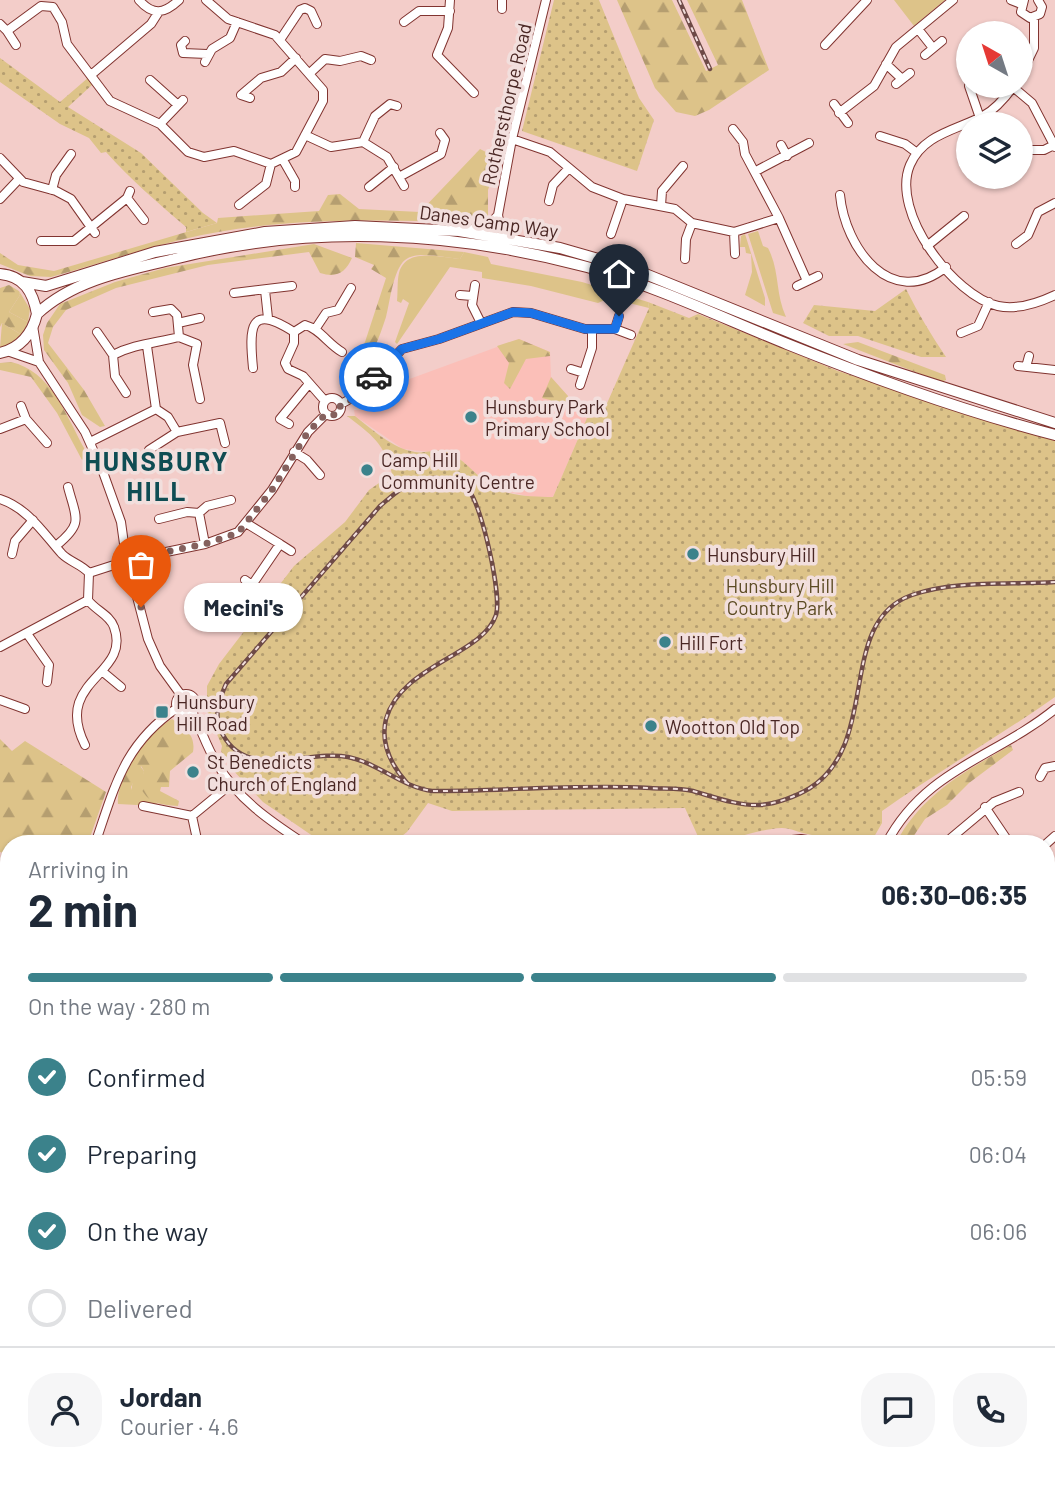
<!DOCTYPE html>
<meta charset="utf-8">
<style>
:root{--surface:#fff;--page:#f6f6f7;--text:#1f2937;--muted:#747a83;--line:#e0e1e3;--accent:#3b828b}
body{margin:0;font-family:Barlow,sans-serif;background:var(--page);color:var(--text);height:100vh;display:flex;flex-direction:column;font-size:26px;white-space:nowrap}
*{box-sizing:border-box;margin:0}
p{font-size:23px;color:var(--muted)}
.icon{flex:none;width:38px;height:38px;fill:none;stroke:currentColor;stroke-width:2;stroke-linecap:round;stroke-linejoin:round}
.map{position:relative;flex:1;overflow:hidden}
.side{position:absolute;left:0px;top:835px;width:1055px;height:653px;display:flex;flex-direction:column;background:var(--surface);border-radius:28px 28px 0 0;box-shadow:0 2px 5px #0004}
.side>*{flex:none}
.needle{width:46px;rotate:321deg}
.buttons{position:absolute;left:956px;top:21px;display:grid;gap:14px}
.buttons a{display:grid;place-items:center;width:77px;height:77px;border-radius:50%;background:var(--surface);box-shadow:0 2px 5px #0004;font-size:35px}
.pin{position:absolute;display:grid;place-items:center;width:60px;height:60px;color:#fff;margin:-72px -30px;border-radius:50% 50% 50% 0;rotate:-45deg;box-shadow:0 0 7px #0007}
.pin .icon{rotate:45deg}
.courier{position:absolute;display:grid;place-items:center;width:70px;height:70px;margin:-35px;border:5px solid #1a73e8;border-radius:50%;background:#fff;color:#222;box-shadow:0 2px 9px #0007}
.bubble{position:absolute;height:49px;border-radius:24px;background:var(--surface);box-shadow:0 2px 5px #0004;font-size:23px;font-weight:700;line-height:49px;text-align:center}
.head em{font-style:normal;font-weight:700}
.head div{display:flex;flex-direction:column-reverse}
.head{display:flex;align-items:center;justify-content:space-between;height:119px;padding:0 28px}
h1{font-size:46px;font-weight:700;line-height:52px}
.bar{display:grid;grid-template-columns:repeat(4,1fr);gap:10px 7px;align-content:center;height:84px;padding:0 28px}
.bar i{height:9px;border-radius:5px;background:var(--line)}
.bar .on{background:var(--accent)}
.bar p{grid-column:span 4}
.line{display:flex;align-items:center;gap:18px;padding:0 28px;border-top:2px solid var(--line)}
.line div{flex:1}
.round{display:grid;place-items:center;flex:none;width:74px;height:74px;border-radius:28px;background:var(--page)}
ol{padding:0 28px;list-style:none}
li{display:flex;align-items:center;gap:21px;height:77px}
li p{margin-inline-start:auto}
li .icon{padding:7px;border-radius:50%;background:var(--accent);color:#fff;stroke-width:4}
li:last-child{color:var(--muted)}
li i{width:38px;height:38px;border:4px solid var(--line);border-radius:50%}
.map>svg:first-child{display:block}
</style>
<div class="map">
<svg width="1055" height="1486" viewBox="0 0 1055 1486">
<defs>
<pattern id="forest-firs" width="22" height="20" patternUnits="userSpaceOnUse" patternTransform="scale(1.75)"><rect width="22" height="20" fill="#ddc389"/><path d="M5 1l3.5 6h-7zM16 11l3.5 6h-7z" fill="#b59e70"/></pattern>
<pattern id="park-dots" width="8" height="8" patternUnits="userSpaceOnUse" patternTransform="scale(1.75)"><rect width="8" height="8" fill="#ddc389"/><path d="M2 2h.1M6 6h.1" fill="none" stroke="#b59e70" stroke-width="1.8" stroke-linecap="round"/></pattern>
</defs>
<rect width="100%" height="100%" fill="#f3cdc9"/>
<path fill="#fbbfb8" d="M 519,339 L 550,352 L 551,377 L 587,418 L 553,497 L 532,497 L 501,490 L 488,484 L 461,460 L 431,452 L 403,449 L 355,416 L 354,410 L 364,410 L 385,373 L 404,381 Z"/>
<path fill="#ddc389" d="M 894,0 L 945,0 L 914,26 Z
M 758,231 L 763,246 L 768,248 C 780,271 775,293 786,317 L 773,313 L 748,234 Z
M 745,234 L 765,298 L 765,306 L 745,295 L 752,272 L 751,254 L 746,253 L 745,247 L 740,247 L 741,236 Z
M 464,252 L 488,257 L 491,264 L 582,282 L 648,302 L 649,308 L 609,298 L 598,303 L 531,286 L 482,278 L 482,272 L 450,267 L 397,344 L 395,342 L 409,303 L 403,299 L 401,303 L 397,301 C 398,292 397,281 399,273 C 406,247 440,257 460,259 Z
M 19,291 L 30,309 L 28,322 L 9,312 L 20,295 Z
M 2,323 L 22,335 L 14,343 L 0,348 Z
M 140,766 L 144,771 C 142,796 139,789 159,805 L 137,805 C 128,791 132,779 140,766 Z"/>
<path fill="url(#forest-firs)" d="M 617,0 L 672,0 L 706,71 L 718,65 L 687,0 L 742,0 L 769,70 L 709,110 L 695,116 L 676,112 L 655,88 Z
M 480,149 L 486,152 L 494,150 L 500,156 L 488,190 L 488,216 L 465,222 C 371,220 276,217 184,239 C 139,250 95,265 51,277 L 30,276 L 0,264 L 0,253 L 18,265 L 54,271 L 217,223 L 218,218 L 319,211 L 328,195 L 340,194 L 359,209 L 420,212 Z
M 356,243 L 464,252 L 460,259 C 445,258 418,250 405,260 C 393,270 390,302 386,317 C 379,339 369,364 354,381 L 347,377 L 365,342 L 386,278 L 371,269 L 374,265 L 355,257 Z
M 314,244 L 352,258 C 345,273 337,278 320,273 L 309,252 L 208,265 L 116,288 L 66,310 L 53,327 L 48,343 L 84,390 L 105,426 L 100,427 L 82,415 L 68,383 L 44,350 L 43,335 L 47,323 L 60,304 L 115,282 L 165,268 Z
M 9,285 L 19,291 L 20,295 L 9,312 L 28,322 L 22,335 L 2,323 L 0,327 L 0,288 Z
M 519,339 L 550,352 L 550,356 L 526,359 L 510,389 L 504,383 L 509,363 L 497,346 Z
M 858,342 L 945,375 L 946,380 L 941,382 L 843,344 Z
M 11,362 C 51,371 66,415 84,448 L 85,457 L 82,460 L 57,413 L 31,377 L 0,370 L 0,363 Z
M 551,377 L 568,396 L 568,402 L 558,411 L 550,400 L 542,398 Z
M 172,719 C 185,728 196,735 193,752 L 170,771 L 169,787 L 161,787 L 160,791 L 179,801 L 178,806 C 160,805 147,803 140,786 L 144,771 L 141,766 L 131,787 L 137,805 L 118,804 C 115,778 150,730 172,719 Z
M 0,739 L 12,751 L 25,741 L 106,792 L 88,843 L 9,844 L 9,855 L 0,852 Z
M 1011,745 L 1013,750 L 969,783 L 947,805 L 925,819 L 909,843 L 896,843 C 921,795 965,771 1011,745 Z
M 1055,1208 L 1055,1246 L 1047,1250 L 1047,1213 Z"/>
<path fill="url(#park-dots)" d="M 554,0 L 599,0 L 639,98 L 654,120 L 637,171 L 522,131 Z
M 0,58 L 60,102 L 89,77 L 93,84 L 68,107 L 141,153 L 203,213 L 217,223 L 186,232 L 186,227 C 158,203 130,179 106,152 L 101,153 L 89,138 L 60,124 L 0,82 Z
M 906,289 C 918,313 931,335 946,357 L 921,357 L 858,336 L 829,336 L 803,323 L 814,305 L 875,311 Z
M 648,302 L 689,318 L 698,314 L 838,371 L 1055,441 L 1055,697 C 998,737 939,771 882,811 L 882,823 L 874,837 C 853,843 824,838 803,833 C 796,831 789,828 782,828 C 754,829 729,843 701,843 L 685,808 L 452,811 L 428,803 L 407,832 L 393,843 L 323,843 L 263,802 L 229,766 L 221,751 L 222,746 L 207,711 L 207,686 L 219,664 L 294,566 L 345,522 L 369,490 L 392,474 C 385,444 371,434 347,416 L 355,416 C 373,430 392,448 415,452 C 426,454 436,448 447,452 C 461,457 474,472 485,482 C 502,496 531,497 553,497 L 587,418 L 601,417 L 649,308 Z
M 0,1090 L 9,1099 L 9,1126 L 0,1145 Z
M 272,1479 L 627,1479 L 619,1486 L 284,1486 Z
M 650,1479 L 982,1479 L 993,1486 L 640,1486 Z"/>
<g fill="none" stroke-linecap="round" stroke-linejoin="round">
<path stroke="#9fbcfd" stroke-width="2" d="M 926,1479 L 932,1486
M 308,1486 L 320,1479"/>
<defs>
<path id="minor" d="M 139,0 C 153,16 164,14 179,0
M 450,0 L 448,28 L 437,55 L 474,93
M 1011,0 L 1021,4
M 1024,0 L 1021,12 L 1030,18 L 1040,14 L 1042,7 L 1038,0
M 502,9 L 502,0
M 404,22 L 419,11 L 450,11
M 0,24 L 7,31 L 41,6 L 53,7 L 62,22 L 67,44 L 110,101 L 160,124 L 188,152 L 204,157 L 234,151 L 271,164 L 296,152 L 323,101 L 323,90 L 275,35 L 228,19 L 206,0
M 918,29 L 933,48
M 7,31 L 16,45
M 280,40 L 300,10 L 305,8 L 311,11 L 317,24
M 185,41 L 181,45 L 183,53 L 207,54
M 825,45 L 867,0
M 925,55 L 942,41
M 205,62 L 212,49 L 230,38 L 237,22
M 886,64 L 902,79
M 964,64 L 967,74
M 310,73 L 325,59 L 340,61 L 361,56 L 371,60
M 91,75 L 151,24 L 158,13
M 1020,77 L 1034,48 L 1034,18
M 150,80 L 178,105
M 896,84 L 910,73
M 969,86 L 980,118
M 250,98 L 241,95 L 261,78 L 281,72 L 296,58
M 834,104 L 848,123
M 839,113 L 874,86 L 896,47 L 953,0
M 160,124 L 183,100
M 733,129 L 743,142 L 745,154 L 779,218 L 807,281
M 305,135 L 331,147 L 363,142 L 375,116 L 390,104 L 397,106
M 880,136 L 905,144 L 917,153
M 512,139 L 550,152 L 592,187 L 623,199 L 675,209 L 692,223 L 734,232 L 779,218
M 363,142 L 387,157 L 404,186
M 781,145 L 787,156
M 1055,147 L 1032,103 L 1013,87 C 1005,98 996,109 983,116 C 957,130 923,134 910,165 C 890,212 954,296 998,306 C 1017,310 1038,303 1055,295
M 1020,150 L 1044,150 L 1054,145
M 0,158 L 23,182 L 56,191 L 71,199 L 95,233
M 283,160 L 295,181 L 295,187
M 756,171 L 809,143
M 399,177 L 441,154 L 445,140 L 440,133
M 369,187 L 394,167
M 52,190 L 56,175 L 71,154
M 130,191 L 127,198 L 144,220
M 840,195 C 845,248 891,311 946,267
M 0,199 L 19,179
M 549,201 L 553,185 L 569,168
M 239,205 L 266,184 L 271,164
M 661,206 L 662,191 L 683,166
M 464,230 L 488,226 L 498,215
M 734,232 L 735,254
M 611,234 L 623,199
M 509,238 L 500,225 L 498,215 L 512,139 L 546,0
M 41,241 L 74,241 L 127,198
M 1016,244 L 1028,235 L 1038,212 L 1055,203
M 927,246 L 964,216
M 685,259 L 686,239 L 692,223
M 475,285 L 472,305 L 481,323
M 797,286 L 818,276
M 265,290 L 268,318
M 234,293 L 292,286
M 460,295 L 472,296
M 178,323 L 200,318
M 33,326 L 39,362 L 85,432 L 103,472 L 121,522 L 125,551
M 316,328 L 326,313 L 338,310 L 351,288
M 615,329 L 619,316
M 97,332 L 113,355 C 134,344 156,343 179,337 L 177,315 L 171,309 L 153,312
M 294,332 L 305,325 C 320,329 328,344 342,352
M 961,333 L 978,326 L 989,302
M 179,337 L 197,344 L 193,365 L 200,399
M 147,346 L 156,409
M 7,351 L 39,362
M 113,355 L 115,376 L 126,393
M 1018,366 L 1055,370
M 1026,367 L 1029,356
M 253,368 C 249,327 249,303 294,332 L 294,343 L 285,363 L 288,369 L 303,376 L 325,401
M 571,369 L 584,373
M 580,385 L 592,348 L 592,330
M323 407a9 9 0 1 1 18 0a9 9 0 1 1-18 0Z
M 341,404 L 359,394 L 402,349 L 439,339 L 513,312 L 531,313 L 585,329 L 615,329 L 631,335
M 21,406 L 26,419 L 47,443
M 156,409 L 168,417 L 177,432 L 149,450 L 158,464
M 289,424 L 280,419 L 308,385
M 0,429 L 26,419
M 177,432 L 220,423 L 225,443
M 90,442 L 156,409
M 294,452 L 307,460 L 320,475
M 0,499 C 28,508 44,534 62,554 C 70,562 81,564 89,573
M 199,513 L 205,544
M 159,519 L 187,512 L 199,513 L 207,506 L 231,500
M 280,544 L 291,551
M 57,545 C 84,523 76,518 68,487
M117 561a10 10 0 1 1 20 0a10 10 0 1 1-20 0Z
M 12,554 L 15,541 L 33,520
M 137,558 L 205,544 L 238,532 L 272,490 L 308,432 L 326,414
M 130,570 L 148,639 L 160,666 L 181,695
M 89,573 L 117,564
M 245,580 L 252,585 L 280,544 L 246,523
M 252,585 L 262,593
M 28,635 L 49,665 L 47,682
M 0,647 L 88,600
M 103,672 L 121,687
M176 704a10 10 0 1 1 20 0a10 10 0 1 1-20 0Z
M 0,700 L 25,709
M 192,712 C 201,728 206,746 216,762 C 237,799 270,821 305,844
M 85,745 C 52,679 132,676 114,627 C 110,615 95,610 88,600 L 89,573
M 1040,777 L 1045,768 L 1055,766
M 143,806 L 192,816
M 985,807 L 1010,844
M 954,842 L 951,838 L 994,802 L 1019,792
M 95,844 C 115,786 124,744 177,708
M 198,844 L 192,816 L 231,784
M 540,844 L 561,841
M 649,844 L 650,842
M 755,844 L 801,839 L 831,844
M 886,844 C 925,769 996,757 1055,709
M 1046,844 L 1055,836
M 0,884 L 9,886
M 1046,913 L 1055,907
M 0,958 L 9,963
M 1046,999 L 1055,983
M 1046,1020 L 1051,1032
M 0,1072 L 9,1062
M 0,1085 L 9,1094
M 1046,1146 L 1055,1150
M 1046,1205 L 1051,1207
M 0,1250 L 9,1242
M 1046,1294 L 1055,1297
M 1046,1371 L 1055,1373
M 0,1391 L 9,1395
M 1046,1406 L 1055,1408
M 0,1457 L 9,1457
M 37,1479 L 48,1486
M 251,1479 L 265,1486
M 1025,1479 L 1037,1479
M 74,1486 L 114,1486
M 627,1486 L 635,1479
M 1051,1486 L 1046,1479 L 1055,1473"/>
<path id="highway" d="M 0,274 C 24,276 33,292 37,314 C 32,334 21,348 0,353
M 22,282 L 46,286 L 155,252 L 265,232 L 355,226 L 459,231 L 560,248 L 633,269 L 858,360 L 1055,423
M 37,314 C 73,280 127,270 174,259 C 308,224 454,231 587,267 C 656,286 720,317 787,344 C 874,379 963,411 1055,435"/>
</defs>
<use href="#minor" stroke="#813430" stroke-width="10"/>
<use href="#highway" stroke="#813430" stroke-width="12"/>
<use href="#minor" stroke="#fff" stroke-width="8"/>
<use href="#highway" stroke="#fff" stroke-width="10"/>
<defs>
<path id="rail" d="M 679,0 L 710,69
M 407,783 C 391,765 380,744 386,719 C 401,665 483,655 496,615 C 502,596 482,506 469,491 C 462,482 447,478 436,478 C 411,477 398,491 380,506 L 226,684 C 218,702 213,718 223,735 C 248,781 309,749 348,757 C 378,763 402,787 432,791 C 505,791 578,784 650,788 C 664,789 679,788 693,791 C 714,797 738,806 760,805 C 776,804 797,796 810,788 C 882,742 835,622 912,595 C 956,580 1009,585 1055,582"/>
</defs>
<use href="#rail" stroke="#6e4a47" stroke-width="4.5"/>
<use href="#rail" stroke="#f2dfdd" stroke-width="2" stroke-dasharray="5" stroke-linecap="butt"/>
</g>
<g fill="none" stroke-linecap="round" stroke-linejoin="round">
<path stroke="#85615e" stroke-width="7" stroke-dasharray="0 12.6" d="M 141,607 L 130,570 L 136,565 L 136,558 L 205,544 L 238,533 L 272,490 L 308,432 L 326,414 L 337,415 L 341,404 L 354,399 L 374,377"/>
<path stroke="#1a73e8" stroke-width="9" d="M 374,377 L 402,349 L 439,339 L 513,312 L 531,313 L 585,329 L 615,329 L 619,316"/>
</g>
<g fill="#3b828b" stroke="#f2dfdd" stroke-width="2.5">
<circle cx="471" cy="417" r="7"/>
<circle cx="367" cy="470" r="7"/>
<circle cx="693" cy="554" r="7"/>
<circle cx="665" cy="642" r="7"/>
<rect x="155" y="705" width="14" height="14" rx="3.5"/>
<circle cx="651" cy="726" r="7"/>
<circle cx="193" cy="772" r="7"/>
</g>
<g text-anchor="middle" dominant-baseline="central" stroke-width="7" stroke-linejoin="round" paint-order="stroke">
<g font-size="19" fill="#4a2724" stroke="#f2dfdd">
<text transform="translate(506 104) rotate(-77)">Rothersthorpe Road</text>
<text transform="translate(489 221) rotate(8)">Danes Camp Way</text>
</g>
<g font-size="19" fill="#4a2724" stroke="#f2dfdd" text-anchor="start">
<text x="485" y="406">Hunsbury Park<tspan x="485" dy="22">Primary School</tspan></text>
<text x="381" y="459">Camp Hill<tspan x="381" dy="22">Community Centre</tspan></text>
<text x="707" y="554">Hunsbury Hill</text>
<text x="679" y="642">Hill Fort</text>
<text x="176" y="701">Hunsbury<tspan x="176" dy="22">Hill Road</tspan></text>
<text x="665" y="726">Wootton Old Top</text>
<text x="207" y="761">St Benedicts<tspan x="207" dy="22">Church of England</tspan></text>
</g>
<g font-size="19" fill="#5c4b23" stroke="#f2dfdd">
<text x="780" y="585">Hunsbury Hill<tspan x="780" dy="22">Country Park</tspan></text>
</g>
<g font-size="26" font-weight="bold" letter-spacing="2" fill="#0f4d53" stroke="#f2dfdd">
<text x="157" y="460">HUNSBURY<tspan x="157" dy="30">HILL</tspan></text>
</g>
</g>
</svg>
<div class="buttons">
<a><svg class="needle" viewBox="-14 -14 28 28"><path d="M0-13l5 13h-10z" fill="#e53935"/><path d="M0 13l5-13h-10z" fill="#747a83"/></svg></a>
<a><svg class="icon" aria-label="layers" viewBox="0 0 24 24"><path d="M12 4l9 5-9 5-9-5zM3 14l9 5 9-5"/></svg></a>
</div>
<div class="pin" style="left:141px;top:607px;background:#ea580c"><svg class="icon" aria-label="bag" viewBox="0 0 24 24"><path d="M5 8h14l-1 12H6zM9 8a3 3 0 0 1 6 0"/></svg></div>
<div class="pin" style="left:619px;top:316px;background:#1f2937"><svg class="icon" aria-label="home" viewBox="0 0 24 24"><path d="M3 11l9-7 9 7M6 9v11h12V9"/></svg></div>
<div class="courier" style="left:374px;top:377px"><svg class="icon" aria-label="car" viewBox="0 0 24 24"><path d="M5 17H2v-5l4-1 3-4h7l3 4 3 1v5h-3M9 17h6M6 11h13"/><circle cx="7" cy="17" r="2"/><circle cx="17" cy="17" r="2"/></svg></div>
<div class="bubble" style="left:184px;top:583px;width:119px">Mecini's</div>
<section class="side">
<div class="head"><div><h1>2 min</h1><p>Arriving in</p></div><em>06:30–06:35</em></div>
<div class="bar"><i class="on"></i><i class="on"></i><i class="on"></i><i></i><p>On the way · 280 m</p></div>
<ol>
<li><svg class="icon" aria-label="check" viewBox="0 0 24 24"><path d="M5 12l5 5 9-10"/></svg>Confirmed<p>05:59</p></li>
<li><svg class="icon" aria-label="check" viewBox="0 0 24 24"><path d="M5 12l5 5 9-10"/></svg>Preparing<p>06:04</p></li>
<li><svg class="icon" aria-label="check" viewBox="0 0 24 24"><path d="M5 12l5 5 9-10"/></svg>On the way<p>06:06</p></li>
<li><i></i>Delivered</li>
</ol>
<div class="line" style="height:126px"><a class="round"><svg class="icon" aria-label="person" viewBox="0 0 24 24"><circle cx="12" cy="8" r="4"/><path d="M4 21q1-7 8-7t8 7"/></svg></a><div><b>Jordan</b><p>Courier · 4.6</p></div><a class="round"><svg class="icon" aria-label="chat" viewBox="0 0 24 24"><path d="M4 5h16v11H9l-5 4z"/></svg></a><a class="round"><svg class="icon" aria-label="phone" viewBox="0 0 24 24"><path d="M5 4h4l2 5-3 2q2 4 5 5l2-3 5 2v4C11 20 4 13 5 4z"/></svg></a></div>
</section>
</div>
